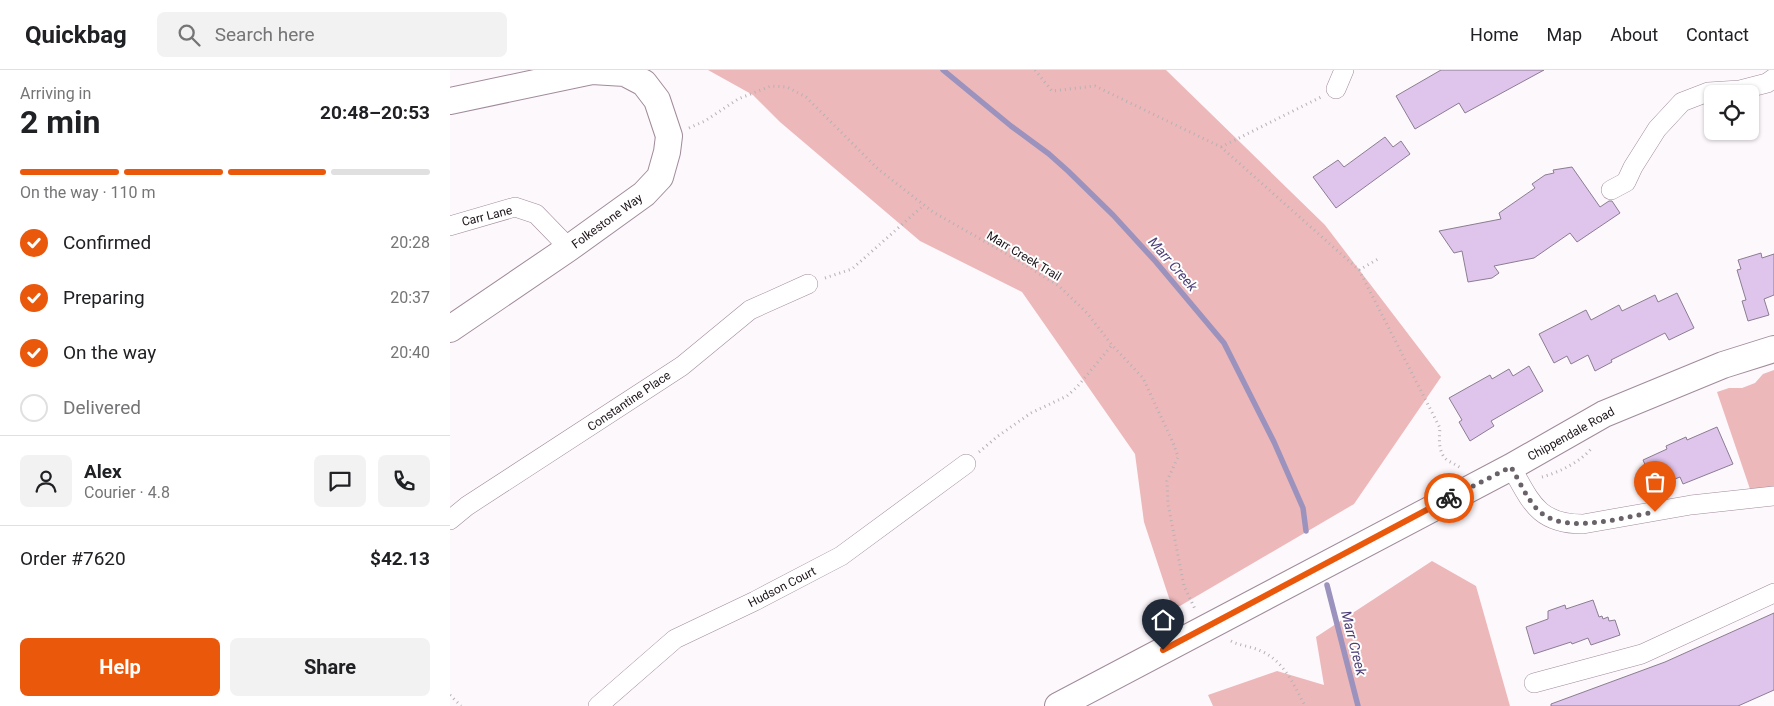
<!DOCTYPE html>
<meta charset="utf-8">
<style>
:root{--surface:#fff;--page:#f2f2f2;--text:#202124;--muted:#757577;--line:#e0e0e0;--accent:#ea580c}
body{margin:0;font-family:Roboto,sans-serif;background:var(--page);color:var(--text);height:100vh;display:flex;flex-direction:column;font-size:19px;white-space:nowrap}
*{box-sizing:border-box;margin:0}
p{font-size:16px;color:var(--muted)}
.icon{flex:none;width:28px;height:28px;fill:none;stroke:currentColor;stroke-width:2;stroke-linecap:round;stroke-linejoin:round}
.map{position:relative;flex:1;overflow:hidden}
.details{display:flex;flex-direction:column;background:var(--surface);width:450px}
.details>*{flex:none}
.fabs{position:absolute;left:1254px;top:15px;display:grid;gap:10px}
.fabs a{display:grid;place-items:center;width:55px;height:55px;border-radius:8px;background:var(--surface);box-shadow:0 1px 4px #0004;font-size:25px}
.pin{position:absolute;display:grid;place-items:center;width:42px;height:42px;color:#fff;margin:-51px -21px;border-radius:50% 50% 50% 0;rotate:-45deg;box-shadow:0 0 5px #0007}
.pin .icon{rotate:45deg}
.courier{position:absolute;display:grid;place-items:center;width:50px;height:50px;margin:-25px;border:4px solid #ea580c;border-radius:50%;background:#fff;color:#222;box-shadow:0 1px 6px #0007}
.summary em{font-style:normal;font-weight:700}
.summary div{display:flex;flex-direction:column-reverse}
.summary{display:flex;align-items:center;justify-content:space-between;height:85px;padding:0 20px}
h1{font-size:32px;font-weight:700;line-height:38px}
.bar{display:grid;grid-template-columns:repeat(4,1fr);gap:8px 5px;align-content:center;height:60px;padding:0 20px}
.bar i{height:6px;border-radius:4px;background:var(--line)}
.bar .current{background:var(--accent)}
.bar p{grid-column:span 4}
.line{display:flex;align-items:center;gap:12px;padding:0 20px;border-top:1px solid var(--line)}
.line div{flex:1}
.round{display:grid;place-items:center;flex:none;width:52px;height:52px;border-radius:8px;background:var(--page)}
ol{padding:0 20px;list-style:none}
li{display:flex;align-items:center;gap:15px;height:55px}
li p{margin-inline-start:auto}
li .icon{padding:5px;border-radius:50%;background:var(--accent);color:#fff;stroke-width:4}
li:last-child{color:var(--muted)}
li i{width:28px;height:28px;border:2px solid var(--line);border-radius:50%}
.cta{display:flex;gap:10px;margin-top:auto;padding:10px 20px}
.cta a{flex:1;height:58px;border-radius:8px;background:var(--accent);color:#fff;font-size:20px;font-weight:700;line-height:58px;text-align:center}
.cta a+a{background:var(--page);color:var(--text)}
header{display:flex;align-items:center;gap:30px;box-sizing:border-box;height:70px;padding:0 25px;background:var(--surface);border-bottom:1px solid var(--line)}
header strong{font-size:24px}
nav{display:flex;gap:28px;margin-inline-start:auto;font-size:18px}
.search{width:350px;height:45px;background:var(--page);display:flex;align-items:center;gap:12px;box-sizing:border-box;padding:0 18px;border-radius:8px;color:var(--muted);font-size:19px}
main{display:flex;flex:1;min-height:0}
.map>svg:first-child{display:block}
</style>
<header>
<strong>Quickbag</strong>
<div class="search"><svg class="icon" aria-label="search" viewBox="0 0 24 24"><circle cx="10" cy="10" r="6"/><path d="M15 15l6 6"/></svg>Search here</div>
<nav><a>Home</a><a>Map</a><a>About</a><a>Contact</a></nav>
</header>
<main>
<section class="details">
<div class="summary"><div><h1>2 min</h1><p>Arriving in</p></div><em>20:48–20:53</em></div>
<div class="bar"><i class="current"></i><i class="current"></i><i class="current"></i><i></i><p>On the way · 110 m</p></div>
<ol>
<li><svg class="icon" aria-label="check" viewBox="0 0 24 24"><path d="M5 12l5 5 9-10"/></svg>Confirmed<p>20:28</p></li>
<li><svg class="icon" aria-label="check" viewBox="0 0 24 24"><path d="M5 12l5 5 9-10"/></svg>Preparing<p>20:37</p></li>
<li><svg class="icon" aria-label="check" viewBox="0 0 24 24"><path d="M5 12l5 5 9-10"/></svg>On the way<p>20:40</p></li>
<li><i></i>Delivered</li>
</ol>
<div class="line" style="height:90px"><a class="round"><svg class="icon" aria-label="person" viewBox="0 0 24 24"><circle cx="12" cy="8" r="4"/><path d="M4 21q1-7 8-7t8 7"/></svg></a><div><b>Alex</b><p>Courier · 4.8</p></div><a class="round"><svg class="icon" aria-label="chat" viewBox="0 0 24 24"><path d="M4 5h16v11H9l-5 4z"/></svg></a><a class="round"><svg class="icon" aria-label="phone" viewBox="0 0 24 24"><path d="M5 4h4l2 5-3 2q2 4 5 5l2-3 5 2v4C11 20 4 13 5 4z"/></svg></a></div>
<div class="line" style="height:65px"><div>Order #7620</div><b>$42.13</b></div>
<div class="cta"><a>Help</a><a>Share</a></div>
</section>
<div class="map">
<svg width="1324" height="636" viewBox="0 0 1324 636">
<rect width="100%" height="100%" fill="#fdf8fc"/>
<path fill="#edb8ba" d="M 258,0 L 716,0 L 875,155 L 991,307 L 904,434 L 723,540 L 694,452 L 685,384 L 572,222 L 470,171 L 330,52 L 303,25 Z
M 1324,300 L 1324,419 L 1301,422 L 1267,322 L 1279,318 L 1292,318 L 1305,313 L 1313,304 Z
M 982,491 L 1026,516 L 1060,636 L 763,636 L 758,625 L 827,601 L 874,615 L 866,567 Z"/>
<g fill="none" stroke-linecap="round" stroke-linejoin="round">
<path stroke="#9b93bd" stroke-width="5.5" d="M 493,0 L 561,56 L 599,84 L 618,101 L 663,145 L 706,192 L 774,273 L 824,372 L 853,438 L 856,461
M 877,515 L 908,636"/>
</g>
<path fill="#dfc4ec" stroke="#8b7d92" d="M 991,0 L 1094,0 L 1015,43 L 1009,33 L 965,59 L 946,26 Z
M 935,67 L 943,77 L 951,71 L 960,84 L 886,138 L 863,107 L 888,90 L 894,97 Z
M 1122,97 L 1150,137 L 1159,131 L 1162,131 L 1170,143 L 1127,172 L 1120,163 L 1084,188 L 1044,196 L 1049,203 L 1042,208 L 1018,212 L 1012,181 L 1004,183 L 989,161 L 1051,149 L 1049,143 L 1085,118 L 1082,114 L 1095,105 L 1104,103 L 1103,100 Z
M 1311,183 L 1312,188 L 1324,184 L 1324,225 L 1314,229 L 1319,245 L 1298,251 L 1292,231 L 1296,230 L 1287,200 L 1291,199 L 1288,190 Z
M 1227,223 L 1244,258 L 1219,270 L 1215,263 L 1161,290 L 1162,292 L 1145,301 L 1138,285 L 1121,294 L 1117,286 L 1104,293 L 1089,264 L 1136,240 L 1141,250 L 1169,235 L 1172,241 L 1205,225 L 1208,232 Z
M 1079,296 L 1093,321 L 1041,351 L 1044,356 L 1020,371 L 1009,352 L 1012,350 L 999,328 L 1040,305 L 1042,309 L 1059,299 L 1063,306 Z
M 1267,357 L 1283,394 L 1233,414 L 1230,407 L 1205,417 L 1193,390 L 1217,379 L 1216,376 L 1236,367 L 1237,370 Z
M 1143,530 L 1149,547 L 1152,546 L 1153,549 L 1158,547 L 1159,551 L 1165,550 L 1170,565 L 1141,575 L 1138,568 L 1122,574 L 1121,572 L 1084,584 L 1076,557 L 1098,549 L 1098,541 L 1115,535 L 1116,539 Z
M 1324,543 L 1324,620 L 1288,636 L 1101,636 L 1101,634 L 1215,592 Z"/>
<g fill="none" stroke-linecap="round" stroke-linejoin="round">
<defs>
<path id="street" d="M 886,19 L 894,0
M 1161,120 L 1176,112 L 1183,97 L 1207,59 L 1232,32 L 1258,22 L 1290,20 L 1317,13 L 1324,8
M 0,156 L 65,137 L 86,144 L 119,178
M 1061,397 C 1081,432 1088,454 1133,454 L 1241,435 L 1324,426
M 0,450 L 17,436 L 232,296 L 300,240 L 358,214
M 1084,613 L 1192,584 L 1324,523
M 148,636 L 225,569 L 305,531 L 391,486 L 516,394"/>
<path id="secondary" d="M 0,31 L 142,1 L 175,3 L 194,13 L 207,30 L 219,66 L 217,82 L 210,107 L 194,124 L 119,178 L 0,259
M 608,636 L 1061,397 L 1154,344 L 1273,295 L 1324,279"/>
</defs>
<use href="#street" stroke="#a08b9b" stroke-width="20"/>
<use href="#secondary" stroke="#a08b9b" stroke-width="28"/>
<path stroke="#b7b1b5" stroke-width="3" stroke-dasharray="1 4" stroke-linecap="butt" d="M 585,0 L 602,21 L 645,16 L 771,77 L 909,200 L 990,358 C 989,368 988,383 997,390 C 1002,393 1007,395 1012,399
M 239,58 L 255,51 L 288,29 L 321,16 L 337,17 L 356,27 L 428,99 L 483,142 L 569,191 L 609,216 L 637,243 L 662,275 L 693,308 L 724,375 L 728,387 L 717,411 L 718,434 L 734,516 L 745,539
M 771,77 L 871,27
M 909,200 L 928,189
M 375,208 L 402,199 L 474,135
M 529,382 L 548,366 L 581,343 L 617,326 L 627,317 L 662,275
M 1092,407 C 1110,402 1130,392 1142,378
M 781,571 C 790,576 801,576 811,581 C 834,591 844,615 855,636
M 0,625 L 11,636"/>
<use href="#street" stroke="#fff" stroke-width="19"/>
<use href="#secondary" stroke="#fff" stroke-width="26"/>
</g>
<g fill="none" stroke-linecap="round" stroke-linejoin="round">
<path stroke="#696268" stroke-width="5" stroke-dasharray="0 9" d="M 999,428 L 1061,397 C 1070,412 1077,430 1090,442 C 1117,465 1173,447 1205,442"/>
<path stroke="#ea580c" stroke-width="6" d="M 713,580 L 999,428"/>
</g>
<g text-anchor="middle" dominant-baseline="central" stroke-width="4" stroke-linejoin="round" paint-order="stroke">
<g font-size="12" fill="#1a1218" stroke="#fff">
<text transform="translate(37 146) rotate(-14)">Carr Lane</text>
<text transform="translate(157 151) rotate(-36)">Folkestone Way</text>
<text transform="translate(574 186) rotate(31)">Marr Creek Trail</text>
<text transform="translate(179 331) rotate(-34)">Constantine Place</text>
<text transform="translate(1121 364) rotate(-29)">Chippendale Road</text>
<text transform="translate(332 517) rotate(-27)">Hudson Court</text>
</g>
<g font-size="14" font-style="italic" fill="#4c3e76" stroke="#fff">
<text transform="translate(723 194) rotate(49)">Marr Creek</text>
<text transform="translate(904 573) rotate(76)">Marr Creek</text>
</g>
</g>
</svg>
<div class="fabs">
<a><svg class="icon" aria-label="locate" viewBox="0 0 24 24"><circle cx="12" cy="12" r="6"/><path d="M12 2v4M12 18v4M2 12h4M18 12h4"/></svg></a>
</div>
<div class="pin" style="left:1205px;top:442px;background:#ea580c"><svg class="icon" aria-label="bag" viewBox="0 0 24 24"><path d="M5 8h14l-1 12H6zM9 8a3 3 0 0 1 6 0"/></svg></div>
<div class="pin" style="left:713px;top:580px;background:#1f2937"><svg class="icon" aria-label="home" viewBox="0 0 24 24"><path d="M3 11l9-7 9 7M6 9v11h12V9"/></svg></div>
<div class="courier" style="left:999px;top:428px"><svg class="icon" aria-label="bike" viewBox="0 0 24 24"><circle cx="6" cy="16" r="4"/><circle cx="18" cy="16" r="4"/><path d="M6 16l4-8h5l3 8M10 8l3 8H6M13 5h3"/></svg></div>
</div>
</main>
